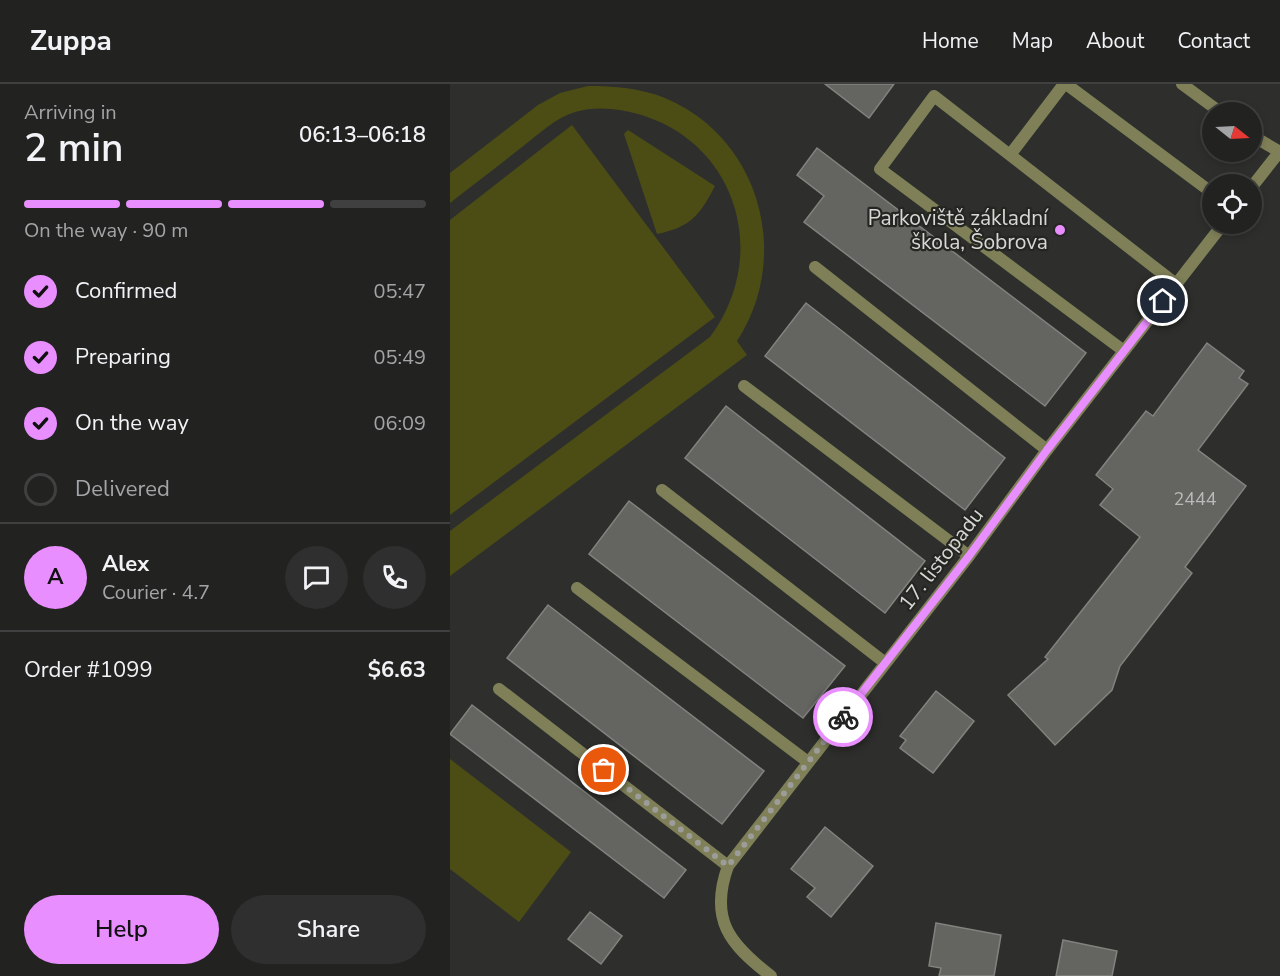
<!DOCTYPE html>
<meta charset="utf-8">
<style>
:root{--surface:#222321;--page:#2e2f2e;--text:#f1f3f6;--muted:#a2a4a5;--line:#3f403f;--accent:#e98efe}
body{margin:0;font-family:"Nunito Sans",sans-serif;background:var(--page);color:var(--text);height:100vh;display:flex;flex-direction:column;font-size:22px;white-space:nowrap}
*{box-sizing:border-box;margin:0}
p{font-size:20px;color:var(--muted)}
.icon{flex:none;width:33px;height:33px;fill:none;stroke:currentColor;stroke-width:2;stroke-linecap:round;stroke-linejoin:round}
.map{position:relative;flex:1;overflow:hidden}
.sheet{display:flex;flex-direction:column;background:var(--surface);width:450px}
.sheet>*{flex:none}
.needle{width:39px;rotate:108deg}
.controls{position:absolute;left:752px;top:18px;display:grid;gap:12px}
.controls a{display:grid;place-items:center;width:60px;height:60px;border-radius:50%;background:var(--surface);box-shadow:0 3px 9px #0003,0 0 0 2px var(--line);font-size:30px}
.pin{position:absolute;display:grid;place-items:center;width:51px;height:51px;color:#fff;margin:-26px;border:3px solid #fff;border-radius:50%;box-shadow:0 2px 6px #0007}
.courier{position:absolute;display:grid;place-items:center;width:60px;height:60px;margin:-30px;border:4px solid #e98efe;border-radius:50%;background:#fff;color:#222;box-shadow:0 2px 8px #0007}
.headline em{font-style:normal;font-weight:600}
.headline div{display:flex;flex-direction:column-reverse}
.headline{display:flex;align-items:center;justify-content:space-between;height:102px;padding:0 24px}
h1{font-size:39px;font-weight:600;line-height:45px}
.bar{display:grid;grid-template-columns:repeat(4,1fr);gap:9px 6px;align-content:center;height:72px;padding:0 24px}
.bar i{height:8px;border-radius:4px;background:var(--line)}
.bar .on{background:var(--accent)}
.bar p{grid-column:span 4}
.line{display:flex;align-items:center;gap:15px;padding:0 24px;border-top:2px solid var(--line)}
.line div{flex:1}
.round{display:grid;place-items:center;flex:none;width:63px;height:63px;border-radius:32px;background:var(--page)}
ol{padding:0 24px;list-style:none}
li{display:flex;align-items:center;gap:18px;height:66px}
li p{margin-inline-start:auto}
li .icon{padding:6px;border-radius:50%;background:var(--accent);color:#111;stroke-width:4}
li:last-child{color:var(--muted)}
li i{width:33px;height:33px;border:3px solid var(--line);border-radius:50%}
.button{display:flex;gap:12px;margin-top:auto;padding:12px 24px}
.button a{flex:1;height:69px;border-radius:36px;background:var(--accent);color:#111;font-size:24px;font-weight:600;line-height:69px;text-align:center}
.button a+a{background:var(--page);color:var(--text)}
header{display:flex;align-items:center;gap:36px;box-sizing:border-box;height:84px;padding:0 30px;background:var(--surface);border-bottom:2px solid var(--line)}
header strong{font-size:28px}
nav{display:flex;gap:33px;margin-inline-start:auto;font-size:21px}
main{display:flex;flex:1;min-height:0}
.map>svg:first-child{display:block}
</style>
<header>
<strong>Zuppa</strong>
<nav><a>Home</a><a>Map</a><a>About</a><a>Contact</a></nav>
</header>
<main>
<section class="sheet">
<div class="headline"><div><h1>2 min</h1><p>Arriving in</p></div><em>06:13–06:18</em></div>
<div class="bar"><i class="on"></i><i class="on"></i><i class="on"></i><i></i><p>On the way · 90 m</p></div>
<ol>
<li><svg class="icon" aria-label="check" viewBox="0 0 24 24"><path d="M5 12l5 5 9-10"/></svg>Confirmed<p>05:47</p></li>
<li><svg class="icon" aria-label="check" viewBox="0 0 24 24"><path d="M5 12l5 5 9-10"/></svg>Preparing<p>05:49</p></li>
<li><svg class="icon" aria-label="check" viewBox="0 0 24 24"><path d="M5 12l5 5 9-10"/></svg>On the way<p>06:09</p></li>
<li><i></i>Delivered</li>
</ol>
<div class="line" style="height:108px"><b class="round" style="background:var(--accent);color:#111">A</b><div><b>Alex</b><p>Courier · 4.7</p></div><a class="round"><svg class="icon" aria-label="chat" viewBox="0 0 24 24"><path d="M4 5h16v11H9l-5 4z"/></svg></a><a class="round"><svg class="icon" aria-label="phone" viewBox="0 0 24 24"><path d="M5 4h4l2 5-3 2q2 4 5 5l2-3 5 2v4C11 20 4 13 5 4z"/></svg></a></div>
<div class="line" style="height:78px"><div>Order #1099</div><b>$6.63</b></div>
<div class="button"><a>Help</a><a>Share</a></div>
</section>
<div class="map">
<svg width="830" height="892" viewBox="0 0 830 892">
<rect width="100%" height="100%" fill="#2e2f2c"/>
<path fill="#4c4d15" d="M 138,2 C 164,2 190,4 215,14 C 311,54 342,173 287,257 L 297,271 L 0,492 L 0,447 L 260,253 C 321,171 287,58 188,30 C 168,24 145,22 125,28 C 105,34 88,51 72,63 C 48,82 24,100 0,119 L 0,89 L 88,21 L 110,9 Z
M 122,41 L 265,233 L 0,431 L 0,136 Z
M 178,46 L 265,102 C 250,131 241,143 207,150 L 174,50 Z
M 0,675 L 121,768 L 69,838 L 0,785 Z"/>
<path fill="#646461" stroke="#82827f" stroke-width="1.5" d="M 375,0 L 444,0 L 419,34 Z
M 367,64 L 636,269 L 595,322 L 354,138 L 374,112 L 347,91 Z
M 356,219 L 555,374 L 515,426 L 315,272 Z
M 757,259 L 794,287 L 789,294 L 798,300 L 748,366 L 796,402 L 735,483 L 742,489 L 670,582 L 662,606 L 605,661 L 558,611 L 598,575 L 595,573 L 690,453 L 650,421 L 663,405 L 646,391 L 696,327 L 703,332 Z
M 276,322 L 475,477 L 435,529 L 235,374 Z
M 179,417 L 395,582 L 353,634 L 139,470 Z
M 98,521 L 314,687 L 272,740 L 57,574 Z
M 486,607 L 524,637 L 483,689 L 450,664 L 456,656 L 450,652 Z
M 22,621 L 236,786 L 214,814 L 0,650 Z
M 375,743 L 423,782 L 381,833 L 357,813 L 365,804 L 341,785 Z
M 140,828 L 172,852 L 151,880 L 118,855 Z
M 486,839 L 551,851 L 544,892 L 489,892 L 491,884 L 479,882 Z
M 613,856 L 667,867 L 662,892 L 606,892 Z"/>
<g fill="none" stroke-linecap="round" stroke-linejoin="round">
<path stroke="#7f8058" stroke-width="12" d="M 616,0 L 761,108
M 560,71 L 614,0
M 365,183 L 597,366
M 674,267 L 430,85 L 484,12 L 726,200
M 294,302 L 519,472
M 212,406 L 434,578
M 127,504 L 358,678
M 49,605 L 278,782"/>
<path stroke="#7f8058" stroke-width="12" d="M 732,0 L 770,28
M 801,51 L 830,68
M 801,104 L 830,67
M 321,892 C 279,860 259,835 278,782 L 519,472 L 597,366 L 773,140"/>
</g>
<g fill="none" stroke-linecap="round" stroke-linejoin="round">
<path stroke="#9c9d9a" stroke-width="6" stroke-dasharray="0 10.8" d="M 154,686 L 278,782 L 393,633"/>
<path stroke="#e98efe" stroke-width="8" d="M 393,633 L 519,472 L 597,366 L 713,217"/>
</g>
<circle fill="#e98efe" stroke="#252522" stroke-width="2" cx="610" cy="146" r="6"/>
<g text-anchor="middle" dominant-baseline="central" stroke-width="4.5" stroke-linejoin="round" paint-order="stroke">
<g font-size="18" fill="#babbb9">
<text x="745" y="415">2444</text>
</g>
<g font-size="21" fill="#d7d8d6" stroke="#252522" text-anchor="end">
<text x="598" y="134">Parkoviště základní<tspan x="598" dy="24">škola, Šobrova</tspan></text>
</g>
<g font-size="21" fill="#d7d8d6" stroke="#252522">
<text transform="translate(491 475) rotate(-52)">17. listopadu</text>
</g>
</g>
</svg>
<div class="controls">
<a><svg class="needle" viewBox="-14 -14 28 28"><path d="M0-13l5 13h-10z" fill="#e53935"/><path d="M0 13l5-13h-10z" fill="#a2a4a5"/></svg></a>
<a><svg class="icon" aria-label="locate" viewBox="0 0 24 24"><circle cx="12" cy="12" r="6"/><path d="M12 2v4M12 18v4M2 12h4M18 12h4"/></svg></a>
</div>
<div class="pin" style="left:154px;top:686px;background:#ea580c"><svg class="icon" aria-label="bag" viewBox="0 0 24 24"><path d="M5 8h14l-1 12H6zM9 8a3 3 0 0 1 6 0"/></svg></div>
<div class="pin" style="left:713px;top:217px;background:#1f2937"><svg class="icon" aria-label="home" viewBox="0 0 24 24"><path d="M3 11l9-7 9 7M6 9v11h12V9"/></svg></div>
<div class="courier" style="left:393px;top:633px"><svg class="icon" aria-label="bike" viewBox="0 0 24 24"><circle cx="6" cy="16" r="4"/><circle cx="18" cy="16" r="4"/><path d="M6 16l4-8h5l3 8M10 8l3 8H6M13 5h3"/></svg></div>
</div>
</main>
